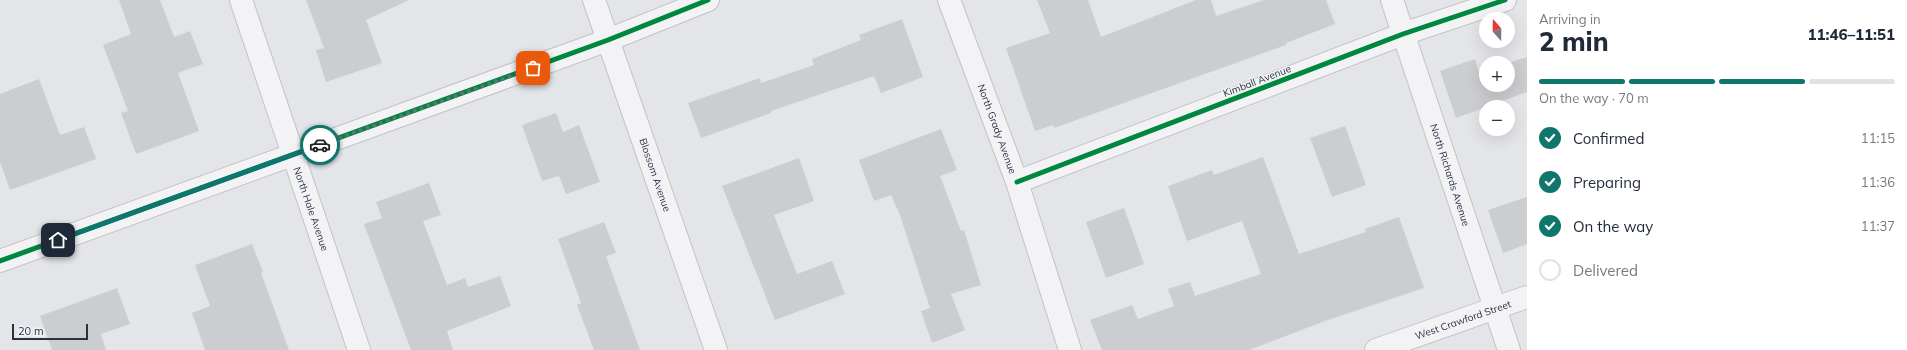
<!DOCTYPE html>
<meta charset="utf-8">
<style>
:root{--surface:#fff;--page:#f2f2f3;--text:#1f2937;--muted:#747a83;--line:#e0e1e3;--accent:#0f766e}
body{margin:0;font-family:Mulish,sans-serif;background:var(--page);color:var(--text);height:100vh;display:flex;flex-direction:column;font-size:15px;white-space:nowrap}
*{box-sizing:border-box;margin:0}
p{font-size:13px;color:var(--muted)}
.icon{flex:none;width:22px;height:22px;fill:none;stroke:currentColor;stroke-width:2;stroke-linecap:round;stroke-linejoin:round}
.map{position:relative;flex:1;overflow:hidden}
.panel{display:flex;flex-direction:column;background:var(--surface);width:380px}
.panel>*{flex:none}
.needle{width:26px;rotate:340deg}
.buttons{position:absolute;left:1479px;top:12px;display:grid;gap:8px}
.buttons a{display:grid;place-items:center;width:36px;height:36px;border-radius:50%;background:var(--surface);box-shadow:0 4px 16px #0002;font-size:20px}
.scale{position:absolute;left:12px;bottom:10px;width:76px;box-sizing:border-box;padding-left:4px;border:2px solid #2a3042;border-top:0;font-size:11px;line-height:14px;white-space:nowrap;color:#2a3042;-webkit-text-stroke:3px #f2f3f7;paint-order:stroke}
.pin{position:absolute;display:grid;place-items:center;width:34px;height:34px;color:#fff;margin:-17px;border-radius:8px;box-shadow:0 2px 6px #0006}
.courier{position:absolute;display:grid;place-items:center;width:40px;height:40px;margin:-20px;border:3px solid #0f766e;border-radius:50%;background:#fff;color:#222;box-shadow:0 1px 5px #0007}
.headline em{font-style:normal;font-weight:800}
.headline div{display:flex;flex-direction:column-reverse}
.headline{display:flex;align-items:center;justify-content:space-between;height:68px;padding:0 12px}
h1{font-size:26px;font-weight:800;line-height:30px}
.bar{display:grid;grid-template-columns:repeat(4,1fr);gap:6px 4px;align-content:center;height:48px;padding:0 12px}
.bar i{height:5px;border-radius:3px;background:var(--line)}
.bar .on{background:var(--accent)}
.bar p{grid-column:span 4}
ol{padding:0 12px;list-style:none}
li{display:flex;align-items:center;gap:12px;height:44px}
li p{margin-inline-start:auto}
li .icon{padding:4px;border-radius:50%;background:var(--accent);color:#fff;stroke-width:4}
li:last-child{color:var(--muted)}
li i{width:22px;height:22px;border:2px solid var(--line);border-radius:50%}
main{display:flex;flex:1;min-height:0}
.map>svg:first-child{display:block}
</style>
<main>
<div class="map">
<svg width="1527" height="350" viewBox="0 0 1527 350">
<rect width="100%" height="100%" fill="#e4e5e8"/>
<path fill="#cccdd0" d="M 119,0 L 160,0 L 174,37 L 190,31 L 203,64 L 178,73 L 199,131 L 136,154 L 121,113 L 128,111 L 103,45 L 131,34 Z
M 306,0 L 409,0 L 366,20 L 382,63 L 326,82 L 316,50 L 324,48 Z
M 1037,0 L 1088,0 L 1101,37 L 1196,0 L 1211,0 L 1216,16 L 1264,0 L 1326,0 L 1335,24 L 1286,43 L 1286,45 L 1054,128 L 1053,125 L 1035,131 L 1006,48 L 1050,33 Z
M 902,19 L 923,77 L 881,93 L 874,76 L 771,111 L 771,113 L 701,138 L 688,103 L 760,78 L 761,83 L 814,65 L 812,59 L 861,40 L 859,35 Z
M 1527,57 L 1527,92 L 1456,118 L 1440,71 L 1475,59 L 1479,73 L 1486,70 L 1486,85 L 1508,85 L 1508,63 Z
M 39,79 L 60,135 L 84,127 L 96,159 L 10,190 L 0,162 L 0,94 Z
M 556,113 L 563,132 L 579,125 L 600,182 L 566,194 L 559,176 L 542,181 L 522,125 Z
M 1345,126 L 1366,185 L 1332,197 L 1310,138 Z
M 941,129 L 957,170 L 940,176 L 961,231 L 964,230 L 981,285 L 951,294 L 965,330 L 932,343 L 921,311 L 930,308 L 900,215 L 891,195 L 874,201 L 859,160 Z
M 1263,157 L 1299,254 L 1366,232 L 1365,229 L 1399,217 L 1424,288 L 1325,321 L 1249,350 L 1102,350 L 1090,320 L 1132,305 L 1138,319 L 1174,306 L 1168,289 L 1190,282 L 1195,296 L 1261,274 L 1242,221 L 1187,241 L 1168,186 L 1212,170 L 1214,175 Z
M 799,158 L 814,201 L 774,215 L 797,274 L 832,261 L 845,294 L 775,320 L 722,186 Z
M 429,183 L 441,215 L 423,221 L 447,285 L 465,278 L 468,287 L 500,276 L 511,306 L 447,331 L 453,350 L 411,350 L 364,224 L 382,218 L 376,202 Z
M 1527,197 L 1527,244 L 1503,253 L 1488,210 Z
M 1124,208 L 1144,264 L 1106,278 L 1086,222 Z
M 604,222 L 616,253 L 606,256 L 640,350 L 594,350 L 577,305 L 581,303 L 558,239 Z
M 252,244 L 263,272 L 261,273 L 289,350 L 205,350 L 192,313 L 210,306 L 195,265 Z
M 117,288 L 130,324 L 101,334 L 106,350 L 52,350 L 40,316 Z"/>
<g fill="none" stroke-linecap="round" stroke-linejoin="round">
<defs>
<path id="minor" d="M 241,0 L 359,350
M 594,0 L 716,350
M 949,0 L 1017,182 L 1070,350
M 1392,0 L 1509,350
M 1017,182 L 1403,34 L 1505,0
M 0,261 L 608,40 L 708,0
M 1376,350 L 1527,297"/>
</defs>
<use href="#minor" stroke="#c2c3c6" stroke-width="24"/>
<use href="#minor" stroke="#f3f3f5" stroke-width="22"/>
<defs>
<path id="cycleway" d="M 1017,182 L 1403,34 L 1505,0
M 0,261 L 608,40 L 708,0"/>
</defs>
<use href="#cycleway" stroke="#f2f3f7" stroke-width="8"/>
<use href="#cycleway" stroke="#00873e" stroke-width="5"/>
</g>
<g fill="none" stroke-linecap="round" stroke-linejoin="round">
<path stroke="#6b6f7c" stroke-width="4" stroke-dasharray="0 7.2" d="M 320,145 L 533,68"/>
<path stroke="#0f766e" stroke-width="5" d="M 58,240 L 320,145"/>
</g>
<g text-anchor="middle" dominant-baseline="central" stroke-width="3" stroke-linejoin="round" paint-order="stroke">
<g font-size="10" fill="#2a3042" stroke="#f2f3f7">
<text transform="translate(1257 81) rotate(-21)">Kimball Avenue</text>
<text transform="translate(997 129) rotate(70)">North Grady Avenue</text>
<text transform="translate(655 175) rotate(71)">Blossom Avenue</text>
<text transform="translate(1450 175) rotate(72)">North Richards Avenue</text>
<text transform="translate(311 209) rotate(71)">North Hale Avenue</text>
<text transform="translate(1463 320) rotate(-19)">West Crawford Street</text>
</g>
</g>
</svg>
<div class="buttons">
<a><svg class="needle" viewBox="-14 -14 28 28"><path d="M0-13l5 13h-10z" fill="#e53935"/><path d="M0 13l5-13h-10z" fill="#747a83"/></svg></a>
<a>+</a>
<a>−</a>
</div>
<div class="scale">20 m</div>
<div class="pin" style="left:533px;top:68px;background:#ea580c"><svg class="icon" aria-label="bag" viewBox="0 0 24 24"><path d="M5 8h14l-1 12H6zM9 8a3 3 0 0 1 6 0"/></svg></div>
<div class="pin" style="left:58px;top:240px;background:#1f2937"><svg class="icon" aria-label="home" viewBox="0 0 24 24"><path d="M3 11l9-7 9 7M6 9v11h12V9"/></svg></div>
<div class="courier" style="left:320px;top:145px"><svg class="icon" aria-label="car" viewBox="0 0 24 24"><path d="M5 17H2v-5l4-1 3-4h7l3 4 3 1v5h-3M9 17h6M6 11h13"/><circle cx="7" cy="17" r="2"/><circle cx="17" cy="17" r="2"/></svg></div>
</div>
<section class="panel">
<div class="headline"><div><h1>2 min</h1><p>Arriving in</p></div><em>11:46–11:51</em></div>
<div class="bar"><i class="on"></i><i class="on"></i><i class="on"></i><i></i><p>On the way · 70 m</p></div>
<ol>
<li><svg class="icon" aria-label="check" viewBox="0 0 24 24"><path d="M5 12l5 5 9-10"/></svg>Confirmed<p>11:15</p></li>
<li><svg class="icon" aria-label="check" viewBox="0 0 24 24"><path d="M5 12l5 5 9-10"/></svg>Preparing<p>11:36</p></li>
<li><svg class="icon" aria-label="check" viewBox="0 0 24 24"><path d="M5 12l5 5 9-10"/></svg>On the way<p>11:37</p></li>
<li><i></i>Delivered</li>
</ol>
</section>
</main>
